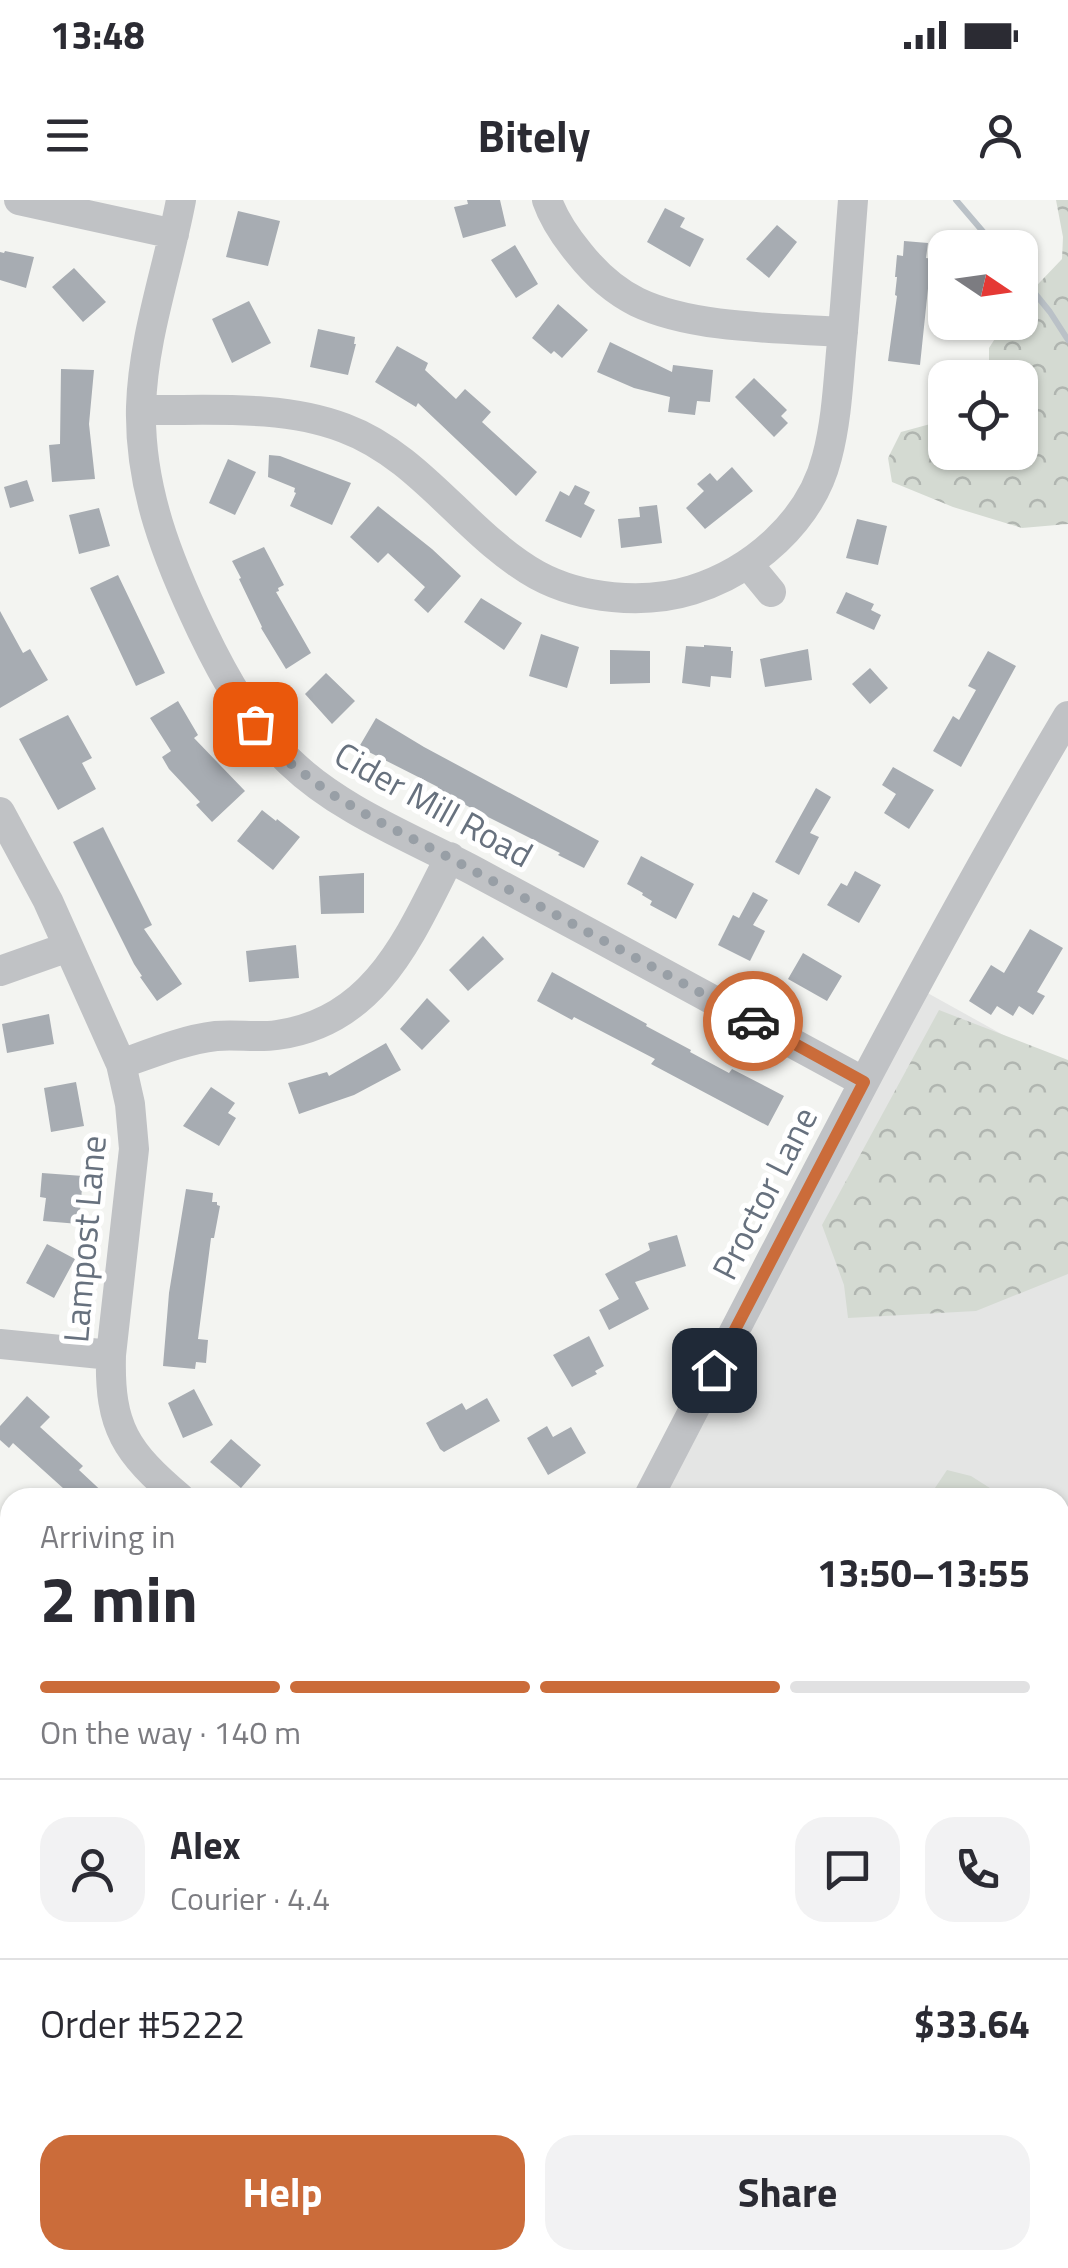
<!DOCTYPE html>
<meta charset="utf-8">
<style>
:root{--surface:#fff;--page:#f2f2f3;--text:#2b2b33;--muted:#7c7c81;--line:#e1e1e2;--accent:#cb6c3a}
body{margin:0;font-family:"Titillium Web",sans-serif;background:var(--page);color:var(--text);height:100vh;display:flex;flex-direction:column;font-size:38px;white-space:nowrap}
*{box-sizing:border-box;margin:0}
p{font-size:32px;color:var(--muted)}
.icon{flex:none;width:55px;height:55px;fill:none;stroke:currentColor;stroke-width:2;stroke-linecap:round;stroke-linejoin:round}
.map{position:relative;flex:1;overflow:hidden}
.drawer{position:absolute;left:0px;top:1288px;width:1070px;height:782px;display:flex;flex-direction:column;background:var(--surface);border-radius:30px 30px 0 0;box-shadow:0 2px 8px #0004}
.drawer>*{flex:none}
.needle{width:65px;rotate:103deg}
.controls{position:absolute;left:928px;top:30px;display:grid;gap:20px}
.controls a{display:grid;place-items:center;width:110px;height:110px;border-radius:20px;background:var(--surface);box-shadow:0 2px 8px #0004;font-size:50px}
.pin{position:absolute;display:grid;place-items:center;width:85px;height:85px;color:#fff;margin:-42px;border-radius:20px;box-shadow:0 5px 15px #0006}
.courier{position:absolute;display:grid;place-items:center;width:100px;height:100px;margin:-50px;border:8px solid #cb6c3a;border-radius:50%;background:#fff;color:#222;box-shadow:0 2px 12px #0007}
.summary em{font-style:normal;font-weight:700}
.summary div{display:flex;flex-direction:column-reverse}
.summary{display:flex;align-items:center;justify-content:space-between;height:170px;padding:0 40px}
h1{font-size:65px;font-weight:700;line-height:75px}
.bar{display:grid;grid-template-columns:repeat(4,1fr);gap:15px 10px;align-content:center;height:120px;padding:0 40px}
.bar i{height:12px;border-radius:8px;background:var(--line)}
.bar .selected{background:var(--accent)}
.bar p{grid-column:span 4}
.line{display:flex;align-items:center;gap:25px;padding:0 40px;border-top:2px solid var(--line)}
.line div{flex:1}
.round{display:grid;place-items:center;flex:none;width:105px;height:105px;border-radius:30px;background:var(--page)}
.primary-button{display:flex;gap:20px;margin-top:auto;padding:20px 40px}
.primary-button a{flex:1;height:115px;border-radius:30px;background:var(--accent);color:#fff;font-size:40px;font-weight:700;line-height:115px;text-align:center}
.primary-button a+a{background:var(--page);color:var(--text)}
.status{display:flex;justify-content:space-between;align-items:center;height:70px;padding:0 50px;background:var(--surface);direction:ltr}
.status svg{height:28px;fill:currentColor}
header{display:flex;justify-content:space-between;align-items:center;height:130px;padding:0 40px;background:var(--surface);font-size:45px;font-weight:700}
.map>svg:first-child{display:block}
</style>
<div class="status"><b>13:48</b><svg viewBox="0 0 49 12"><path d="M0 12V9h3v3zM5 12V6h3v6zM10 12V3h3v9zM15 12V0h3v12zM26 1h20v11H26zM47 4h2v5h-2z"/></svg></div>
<header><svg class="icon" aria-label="menu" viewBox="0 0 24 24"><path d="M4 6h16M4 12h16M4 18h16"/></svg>Bitely<svg class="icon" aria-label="person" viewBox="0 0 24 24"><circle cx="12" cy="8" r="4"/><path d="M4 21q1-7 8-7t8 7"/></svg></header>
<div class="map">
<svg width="1068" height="2068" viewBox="0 0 1068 2068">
<defs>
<pattern id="forest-crowns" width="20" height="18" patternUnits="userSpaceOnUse" patternTransform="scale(2.5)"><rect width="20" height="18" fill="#d4dad2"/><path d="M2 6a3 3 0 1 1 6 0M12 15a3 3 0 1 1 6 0" fill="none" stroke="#b0b5b0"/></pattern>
</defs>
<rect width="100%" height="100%" fill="#f3f4f1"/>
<path fill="#e4e5e4" d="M 924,791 L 1068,871 L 1068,2068 L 116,2068 L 110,2060 L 1060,2060 L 1060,1298 L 652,1297 Z"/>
<path fill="url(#forest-crowns)" d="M 1056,0 L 1068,0 L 1068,324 L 1022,328 L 953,307 L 892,282 L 888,258 L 901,232 L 945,220 L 945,252 L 1020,252 L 1020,178 L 989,177 L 989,148 L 1005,123 L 1020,122 L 1020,103 L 1062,59 L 1063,37 Z
M 939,810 L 1068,860 L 1068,1074 L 976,1111 L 848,1118 L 844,1085 L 822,1025 Z"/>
<path fill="#d4dad2" d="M 947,1270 L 971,1276 L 1004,1297 L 929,1297 Z
M 1060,1974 L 1068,1978 L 1068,2030 L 1060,2027 Z"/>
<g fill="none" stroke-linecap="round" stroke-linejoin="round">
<path stroke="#bac1c7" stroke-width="6" d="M 956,0 L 997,48
M 1020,75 L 1050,112 L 1068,140"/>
</g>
<path fill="#a7acb2" d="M 467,0 L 500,0 L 506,26 L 463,38 L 454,7 L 468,4 Z
M 665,8 L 685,18 L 680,27 L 704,39 L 690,67 L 647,42 Z
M 238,11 L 280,21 L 268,66 L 226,57 Z
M 777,25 L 797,42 L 769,78 L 746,59 Z
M 904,41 L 928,43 L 926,58 L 942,60 L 940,80 L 929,79 L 920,165 L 888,161 L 897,96 L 895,95 L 897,77 L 895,77 L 897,55 L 903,56 Z
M 515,45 L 538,84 L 516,98 L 491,60 Z
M 5,51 L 34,57 L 26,88 L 0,80 L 0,52 L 4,53 Z
M 74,68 L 106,102 L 83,122 L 52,87 Z
M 249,101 L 271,143 L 232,163 L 212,119 Z
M 558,104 L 588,130 L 562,158 L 554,151 L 551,154 L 532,138 Z
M 318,129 L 355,137 L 354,144 L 356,144 L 348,175 L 310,167 Z
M 610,142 L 672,172 L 673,165 L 713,170 L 710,202 L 697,201 L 695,215 L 668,212 L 670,197 L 634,188 L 597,172 Z
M 397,146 L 428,163 L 425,170 L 456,199 L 465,189 L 491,212 L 482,222 L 537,272 L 516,296 L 418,203 L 416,207 L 375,182 Z
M 61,169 L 94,170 L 89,224 L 95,279 L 52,282 L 49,245 L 60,244 Z
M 754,178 L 787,210 L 781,216 L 788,223 L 774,237 L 735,197 Z
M 269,255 L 280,256 L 351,283 L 332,325 L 290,306 L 296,293 L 294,292 L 295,288 L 268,277 Z
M 228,259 L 256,272 L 235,315 L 209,303 Z
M 732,267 L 753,291 L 705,329 L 686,308 L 704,291 L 697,284 L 710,273 L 717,281 Z
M 27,280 L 34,301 L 10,308 L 4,287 Z
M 575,285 L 590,292 L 584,304 L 595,310 L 581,338 L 545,321 L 560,291 L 569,296 Z
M 657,305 L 662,343 L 621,348 L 618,319 L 640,317 L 639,307 Z
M 378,306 L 432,349 L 461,376 L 428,413 L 414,400 L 425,387 L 388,353 L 378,363 L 350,337 Z
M 99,308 L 110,346 L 79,354 L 69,315 Z
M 857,319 L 887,326 L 878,365 L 846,358 Z
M 264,347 L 284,385 L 278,388 L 279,391 L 276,392 L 311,453 L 286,469 L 261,428 L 262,427 L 239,379 L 241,378 L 232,361 Z
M 118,375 L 165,473 L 136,486 L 90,388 Z
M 846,392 L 874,404 L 871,410 L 881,415 L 874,430 L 836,413 Z
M 481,398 L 522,423 L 504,450 L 464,422 Z
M 0,411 L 23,453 L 30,449 L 48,480 L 0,508 Z
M 541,434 L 579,447 L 567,488 L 529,476 Z
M 704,445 L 731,447 L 731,451 L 733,451 L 731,478 L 711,476 L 710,487 L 682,483 L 686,446 L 704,447 Z
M 808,449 L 812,480 L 765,487 L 760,459 Z
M 610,450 L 650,451 L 650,483 L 610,484 Z
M 988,451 L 1016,466 L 961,567 L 933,551 L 953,516 L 959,520 L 976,490 L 968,486 Z
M 870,468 L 888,488 L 870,504 L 852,484 Z
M 326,473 L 355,501 L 332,524 L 305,494 Z
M 178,501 L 198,535 L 194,538 L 245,591 L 212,622 L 196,605 L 200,602 L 169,569 L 162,557 L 171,551 L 150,518 Z
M 68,515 L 92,558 L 82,563 L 96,589 L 58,610 L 19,539 Z
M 376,518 L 424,547 L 599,641 L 584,668 L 558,655 L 560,653 L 480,613 L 437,589 L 438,587 L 359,547 Z
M 893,567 L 934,590 L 909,629 L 884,613 L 896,594 L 882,585 Z
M 816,588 L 831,597 L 810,633 L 819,637 L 799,675 L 775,662 Z
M 262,610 L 276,621 L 277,619 L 300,637 L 273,670 L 237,641 Z
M 103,627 L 152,725 L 144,729 L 182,784 L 157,801 L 140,777 L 142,776 L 134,764 L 73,642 Z
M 641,656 L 694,684 L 676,719 L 650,705 L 652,701 L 642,695 L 643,693 L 627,684 Z
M 855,671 L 881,685 L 859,723 L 827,705 L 841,683 L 847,686 Z
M 364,673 L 364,713 L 321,714 L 319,676 Z
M 753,692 L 768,700 L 753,725 L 765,731 L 750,761 L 718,745 L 733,715 L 739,718 Z
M 1030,729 L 1063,748 L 1037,792 L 1045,796 L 1033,815 L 1019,806 L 1013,816 L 997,806 L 991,815 L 969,801 L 991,765 L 1004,773 Z
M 483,736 L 504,759 L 468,791 L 449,770 Z
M 296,745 L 299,778 L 249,782 L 246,751 Z
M 803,753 L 842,776 L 827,801 L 788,779 Z
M 552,772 L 647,824 L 646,826 L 691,850 L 690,852 L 729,873 L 732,869 L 784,896 L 768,926 L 651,864 L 655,859 L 574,817 L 572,820 L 537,801 Z
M 427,798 L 450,821 L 422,850 L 400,829 Z
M 49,814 L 54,844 L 7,853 L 2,824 Z
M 386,843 L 401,870 L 354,895 L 299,914 L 288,883 L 327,872 L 329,876 Z
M 76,882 L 84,926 L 51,932 L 44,888 Z
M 211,887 L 235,903 L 228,913 L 236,918 L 219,946 L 183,926 Z
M 42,973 L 83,976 L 79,1024 L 43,1021 L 46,998 L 40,997 Z
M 186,989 L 213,993 L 212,1002 L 217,1002 L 217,1005 L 220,1006 L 214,1038 L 211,1038 L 198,1139 L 208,1140 L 206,1163 L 196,1162 L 195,1169 L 163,1166 L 169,1093 Z
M 677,1035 L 686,1066 L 635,1082 L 649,1109 L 609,1130 L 599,1110 L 619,1099 L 605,1074 L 650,1050 L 648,1043 Z
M 47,1044 L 75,1059 L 54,1098 L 26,1083 Z
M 589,1136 L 604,1166 L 595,1171 L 597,1174 L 572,1187 L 553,1155 Z
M 194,1189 L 213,1225 L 183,1238 L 168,1203 Z
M 27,1196 L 50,1217 L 40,1227 L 83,1266 L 79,1270 L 109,1298 L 74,1298 L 13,1243 L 9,1248 L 0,1240 L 0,1226 Z
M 487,1198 L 500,1221 L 444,1252 L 440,1249 L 426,1223 L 462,1203 L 466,1210 Z
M 547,1226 L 553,1237 L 571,1227 L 586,1253 L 548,1275 L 527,1238 Z
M 231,1239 L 261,1265 L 241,1288 L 210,1262 Z"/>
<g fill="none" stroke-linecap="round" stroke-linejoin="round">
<path stroke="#b7b9bc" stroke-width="4" stroke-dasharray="5 5" stroke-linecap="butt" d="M 223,2060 L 228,2068
M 792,2060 L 789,2062 L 792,2068
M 870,2060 L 887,2068
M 977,2068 L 980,2060"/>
<path stroke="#c0c2c5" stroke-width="30" d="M 19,0 L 174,34
M 181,0 C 168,69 143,137 141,207 C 139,288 168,360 202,431 C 225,479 251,525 290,562 C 342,612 415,639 478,673 C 607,742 735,812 864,882
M 547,0 C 554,20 565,36 579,53 C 594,72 615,91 637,102 C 693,129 781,128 843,132
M 141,210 C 208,211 281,204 344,228 C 422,257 466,335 537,375 C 581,399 644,405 692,390 C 753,371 811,321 827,257 C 836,223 838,187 841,152 C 846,101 849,51 853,0
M 748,364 L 771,392
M 0,612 L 48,701 L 121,864 L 130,904 L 134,949 L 111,1155 C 109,1228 126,1252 180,1298
M 0,771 L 68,747
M 121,864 C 152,853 183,840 216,836 C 236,834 257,838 277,835 C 376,822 410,735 450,657
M 0,1144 L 111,1155
M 648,1298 C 785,1035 917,770 1068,516
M 0,1945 L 10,1960
M 0,1992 L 10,1986
M 76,2060 L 81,2068"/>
</g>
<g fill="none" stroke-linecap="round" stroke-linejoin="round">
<path stroke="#989fa6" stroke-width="10" stroke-dasharray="0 18" d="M 255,524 L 290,563 L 328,592 L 372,618 L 450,658 L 753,821"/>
<path stroke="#cb6c3a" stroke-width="12" d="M 714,1170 L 864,882 L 753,821"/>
</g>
<g text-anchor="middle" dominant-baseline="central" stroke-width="10" stroke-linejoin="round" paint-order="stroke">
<g font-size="35" fill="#67717e" stroke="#fff">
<text transform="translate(434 604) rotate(29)">Cider Mill Road</text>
<text transform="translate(764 993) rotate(-63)">Proctor Lane</text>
<text transform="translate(84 1039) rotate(-85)">Lampost Lane</text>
</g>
</g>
</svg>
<div class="controls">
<a><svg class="needle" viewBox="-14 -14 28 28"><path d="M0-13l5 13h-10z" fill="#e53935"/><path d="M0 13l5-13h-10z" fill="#7c7c81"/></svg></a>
<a><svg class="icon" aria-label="locate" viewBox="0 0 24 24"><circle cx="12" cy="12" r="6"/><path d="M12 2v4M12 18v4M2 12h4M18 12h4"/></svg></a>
</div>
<div class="pin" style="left:255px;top:524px;background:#ea580c"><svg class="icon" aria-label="bag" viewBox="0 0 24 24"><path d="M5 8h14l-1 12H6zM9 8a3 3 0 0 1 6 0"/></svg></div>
<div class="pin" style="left:714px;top:1170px;background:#1f2937"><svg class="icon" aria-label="home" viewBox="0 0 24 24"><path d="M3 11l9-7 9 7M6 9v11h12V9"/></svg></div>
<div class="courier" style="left:753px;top:821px"><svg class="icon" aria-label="car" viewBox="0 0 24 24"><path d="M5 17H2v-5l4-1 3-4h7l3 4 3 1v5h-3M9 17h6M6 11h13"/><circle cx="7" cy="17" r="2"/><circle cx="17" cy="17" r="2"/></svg></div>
<section class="drawer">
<div class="summary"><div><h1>2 min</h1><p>Arriving in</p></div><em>13:50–13:55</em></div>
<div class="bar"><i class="selected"></i><i class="selected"></i><i class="selected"></i><i></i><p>On the way · 140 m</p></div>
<div class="line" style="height:180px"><a class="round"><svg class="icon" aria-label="person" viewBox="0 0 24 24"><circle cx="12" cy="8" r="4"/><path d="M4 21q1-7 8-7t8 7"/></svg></a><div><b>Alex</b><p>Courier · 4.4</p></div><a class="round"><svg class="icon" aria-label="chat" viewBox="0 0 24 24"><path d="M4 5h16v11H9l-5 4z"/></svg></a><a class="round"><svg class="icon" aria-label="phone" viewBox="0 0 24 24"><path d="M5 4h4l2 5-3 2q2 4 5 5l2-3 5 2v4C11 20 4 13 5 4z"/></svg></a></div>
<div class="line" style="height:130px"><div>Order #5222</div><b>$33.64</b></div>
<div class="primary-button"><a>Help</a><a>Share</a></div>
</section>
</div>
